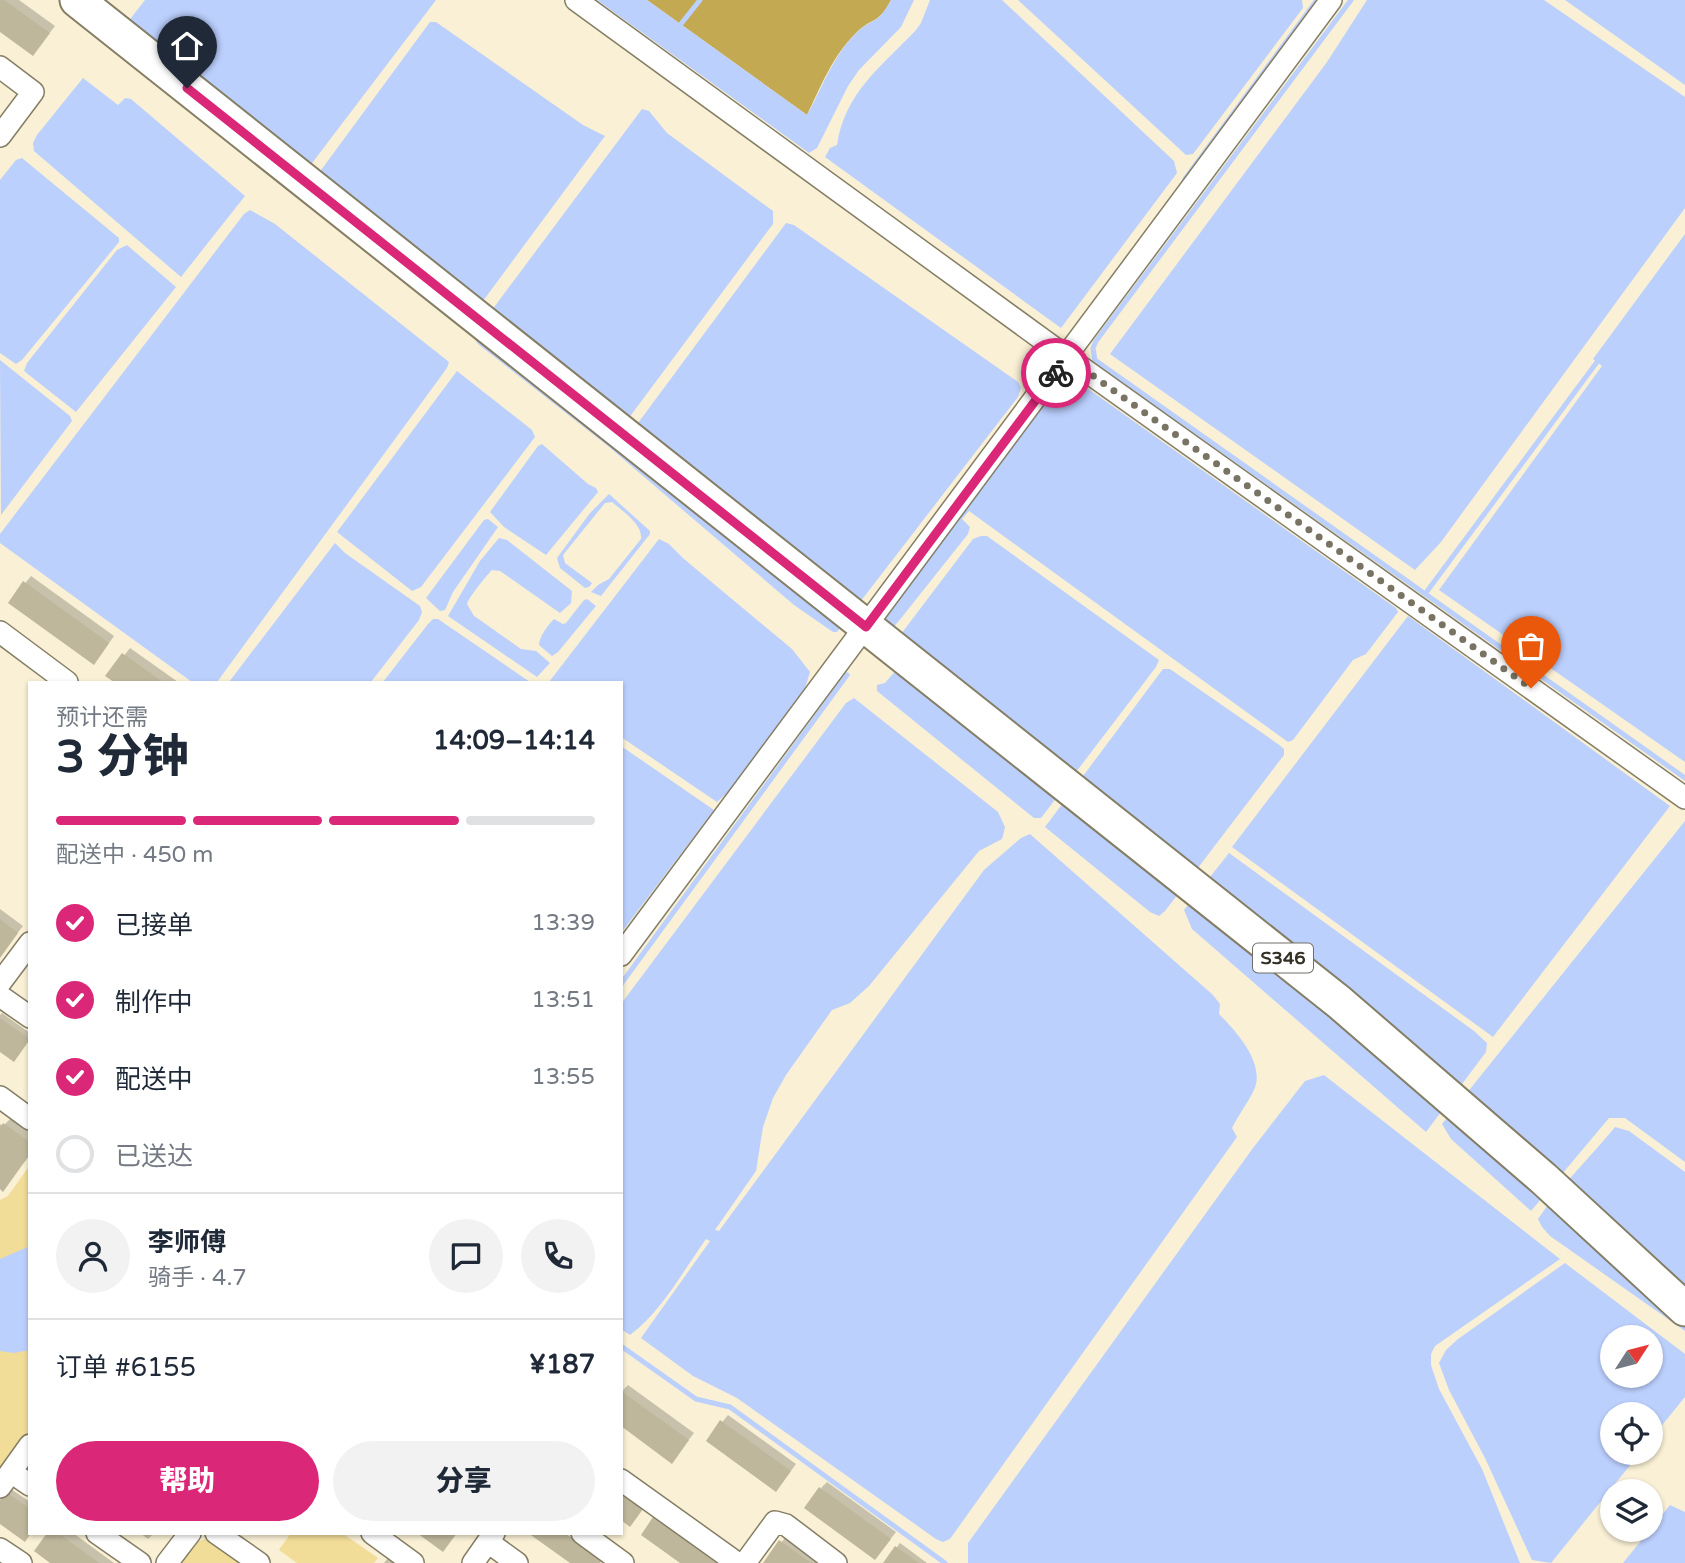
<!DOCTYPE html>
<html lang="zh">
<meta charset="utf-8">
<style>
:root{--surface:#fff;--page:#f2f2f3;--text:#1f2937;--muted:#747a83;--line:#e0e1e3;--accent:#db2777}
body{margin:0;font-family:"Varela Round","Noto Sans SC",sans-serif;background:var(--page);color:var(--text);height:100vh;display:flex;flex-direction:column;font-size:26px;white-space:nowrap}
*{box-sizing:border-box;margin:0}
p{font-size:23px;color:var(--muted)}
.icon{flex:none;width:38px;height:38px;fill:none;stroke:currentColor;stroke-width:2;stroke-linecap:round;stroke-linejoin:round}
.map{position:relative;flex:1;overflow:hidden}
.drawer{position:absolute;left:28px;top:681px;width:595px;height:854px;display:flex;flex-direction:column;background:var(--surface);border-radius:0px;box-shadow:0 2px 5px #0004}
.drawer>*{flex:none}
.needle{width:46px;rotate:54deg}
.tools{position:absolute;left:1600px;top:1325px;display:grid;gap:14px}
.tools a{display:grid;place-items:center;width:63px;height:63px;border-radius:50%;background:var(--surface);box-shadow:0 2px 5px #0004;font-size:35px}
.pin{position:absolute;display:grid;place-items:center;width:60px;height:60px;color:#fff;margin:-72px -30px;border-radius:50% 50% 50% 0;rotate:-45deg;box-shadow:0 0 7px #0007}
.pin .icon{rotate:45deg}
.courier{position:absolute;display:grid;place-items:center;width:70px;height:70px;margin:-35px;border:5px solid #db2777;border-radius:50%;background:#fff;color:#222;box-shadow:0 2px 9px #0007}
.head em{font-style:normal;font-weight:800}
.head div{display:flex;flex-direction:column-reverse}
.head{display:flex;align-items:center;justify-content:space-between;height:119px;padding:0 28px}
h1{font-size:46px;font-weight:800;line-height:52px}
.bar{display:grid;grid-template-columns:repeat(4,1fr);gap:10px 7px;align-content:center;height:84px;padding:0 28px}
.bar i{height:9px;border-radius:5px;background:var(--line)}
.bar .current{background:var(--accent)}
.bar p{grid-column:span 4}
.line{display:flex;align-items:center;gap:18px;padding:0 28px;border-top:2px solid var(--line)}
.line div{flex:1}
.round{display:grid;place-items:center;flex:none;width:74px;height:74px;border-radius:37px;background:var(--page)}
ol{padding:0 28px;list-style:none}
li{display:flex;align-items:center;gap:21px;height:77px}
li p{margin-inline-start:auto}
li .icon{padding:7px;border-radius:50%;background:var(--accent);color:#fff;stroke-width:4}
li:last-child{color:var(--muted)}
li i{width:38px;height:38px;border:4px solid var(--line);border-radius:50%}
.button{display:flex;gap:14px;margin-top:auto;padding:14px 28px}
.button a{flex:1;height:80px;border-radius:42px;background:var(--accent);color:#fff;font-size:28px;font-weight:800;line-height:80px;text-align:center}
.button a+a{background:var(--page);color:var(--text)}
.map>svg:first-child{display:block}
</style>
<div class="map">
<svg width="1685" height="1563" viewBox="0 0 1685 1563">
<rect width="100%" height="100%" fill="#f9f0d5"/>
<path fill="#f1dc98" d="M 30,1165 L 30,1434 L 0,1477 L 0,1200 L 8,1196 Z
M 291,1533 L 342,1533 L 378,1558 L 374,1563 L 297,1563 L 279,1550 Z
M 206,1539 L 213,1541 L 245,1563 L 181,1563 L 196,1542 Z"/>
<path fill="#c3a951" d="M 647,0 L 891,0 C 878,25 872,17 856,33 C 833,55 820,88 807,115 Z"/>
<path fill="#bcd0fe" fill-rule="evenodd" d="M 145,0 L 436,0 L 300,179 L 287,188 L 113,51 L 113,41 Z
M 597,0 L 647,0 L 807,115 C 822,88 833,56 856,33 C 872,18 878,25 891,0 L 914,0 L 901,27 L 859,70 L 848,86 L 817,148 L 809,153 Z
M 930,0 L 1002,0 L 1174,161 L 1177,173 L 1061,328 L 825,157 L 830,148 L 837,145 C 845,92 882,66 916,30 L 921,23 Z
M 1018,0 L 1302,0 L 1303,8 L 1193,154 L 1186,155 Z
M 1367,0 L 1544,0 L 1685,97 L 1685,208 L 1441,542 L 1415,570 L 1110,354 L 1327,62 Z
M 1565,0 L 1685,0 L 1685,85 Z
M 430,22 L 436,22 L 583,125 L 605,136 L 477,309 L 456,319 L 301,201 L 299,196 L 313,181 Z
M 83,78 L 118,105 L 125,98 L 131,99 L 245,196 L 181,277 L 34,151 L 33,143 L 37,135 Z
M 642,109 L 649,111 L 667,133 L 773,211 L 773,224 L 614,438 L 624,442 L 786,223 L 794,225 L 1018,382 L 1021,388 L 1018,397 L 837,632 L 833,632 L 794,605 L 608,446 L 478,344 L 474,338 L 477,330 Z
M 22,158 L 119,238 L 119,242 L 22,360 L 16,364 L 0,353 L 0,180 L 16,160 Z
M 250,210 L 275,224 L 449,362 L 447,368 L 217,682 L 192,682 L 0,543 L 0,534 L 244,214 Z
M 1685,234 L 1685,762 L 1439,590 L 1602,366 L 1593,359 Z
M 127,245 L 176,287 L 76,412 L 24,371 L 27,363 L 117,250 Z
M 0,360 L 70,416 L 72,421 L 1,515 Z
M 1070,367 L 1076,370 L 1080,383 L 1396,608 L 1398,612 L 1366,654 L 1353,660 L 1293,740 L 1288,742 L 969,511 L 962,519 L 970,527 L 968,534 L 902,617 L 892,629 L 871,631 Z
M 457,371 L 532,430 L 535,437 L 421,587 L 412,591 L 337,532 Z
M 542,444 L 588,484 L 596,488 L 598,492 L 546,555 L 504,527 L 490,512 L 538,446 Z
M 609,494 L 650,531 L 650,534 L 601,596 L 591,592 L 598,585 L 609,579 L 641,539 C 643,524 622,511 612,502 L 605,503 L 563,555 L 565,563 L 592,583 L 589,587 L 585,588 L 560,568 L 557,558 L 590,513 Z
M 488,519 L 498,527 L 453,592 L 445,610 L 440,611 L 426,598 L 484,520 Z
M 981,536 L 987,536 L 1159,660 L 1156,667 L 1041,818 L 1034,818 L 877,691 L 877,685 L 885,683 L 904,661 L 898,638 L 973,539 Z
M 499,538 L 507,540 L 572,591 L 571,603 L 560,613 L 500,571 L 492,570 C 486,576 469,597 467,604 L 474,616 L 480,620 L 521,649 L 536,651 L 550,663 L 537,677 L 448,616 L 480,561 Z
M 659,539 L 669,544 L 684,559 L 792,649 L 810,672 L 805,688 L 727,793 L 717,802 L 621,737 L 621,682 L 549,682 Z
M 335,543 L 345,553 L 420,606 L 422,612 L 419,620 L 371,682 L 229,682 Z
M 587,599 L 596,606 L 558,652 L 552,656 L 539,645 C 539,637 548,625 554,619 L 563,624 L 566,623 L 584,600 Z
M 1408,616 L 1670,806 L 1493,1037 L 1232,847 Z
M 433,619 L 438,619 L 530,682 L 383,682 L 428,624 Z
M 1163,669 L 1170,669 L 1278,744 L 1284,749 L 1284,755 L 1165,911 L 1159,916 L 1150,912 L 1045,827 Z
M 854,698 L 998,812 L 1005,827 L 1002,839 L 979,851 L 869,986 L 850,1003 L 832,1010 L 786,1075 L 773,1098 L 763,1127 L 756,1171 L 715,1230 L 719,1231 L 984,870 L 1021,838 L 1030,834 L 1213,995 L 1220,1004 L 1219,1014 C 1236,1031 1266,1064 1254,1090 C 1248,1103 1238,1115 1232,1128 L 1237,1137 L 950,1539 L 943,1542 L 936,1539 L 737,1398 L 693,1376 L 641,1338 L 710,1241 L 706,1239 C 683,1271 662,1311 630,1335 L 621,1329 L 621,1004 L 846,703 Z
M 621,746 L 714,810 L 621,933 Z
M 1685,821 L 1685,1162 L 1625,1118 L 1609,1118 L 1531,1211 L 1451,1139 L 1442,1124 Z
M 1229,853 L 1474,1031 L 1487,1043 L 1486,1052 L 1426,1132 L 1192,929 L 1184,910 Z
M 1324,1075 L 1560,1259 L 1435,1346 L 1431,1354 L 1431,1365 L 1439,1389 L 1482,1469 L 1520,1563 L 968,1563 L 968,1543 L 1253,1148 L 1305,1081 Z
M 1615,1127 L 1629,1131 L 1685,1172 L 1685,1331 L 1550,1236 L 1542,1227 L 1538,1219 C 1560,1186 1590,1158 1615,1127 Z
M 30,1246 L 30,1350 L 14,1353 L 0,1351 L 0,1259 Z
M 1565,1263 L 1685,1354 L 1685,1397 L 1650,1440 L 1650,1414 L 1612,1414 L 1612,1452 L 1640,1453 L 1551,1563 L 1532,1560 L 1485,1458 L 1449,1390 L 1439,1363 L 1446,1350 L 1458,1339 ZM 1650,1337 L 1650,1376 L 1612,1376 L 1612,1337 Z
M 1670,1505 L 1685,1512 L 1685,1563 L 1623,1563 Z"/>
<path fill="#0003" d="M 0,0 L 19,0 L 55,26 L 33,54 L 0,29 Z
M 31,576 L 114,636 L 100,656 L 10,602 Z
M 130,648 L 178,682 L 117,682 L 108,676 Z
M 0,909 L 23,926 L 0,955 Z
M 2,1013 L 30,1033 L 30,1039 L 18,1056 L 0,1050 L 0,1015 Z
M 13,1116 L 30,1127 L 30,1155 L 3,1189 L 0,1187 L 0,1124 L 3,1126 Z
M 628,1385 L 694,1433 L 672,1461 L 621,1392 Z
M 728,1415 L 796,1464 L 782,1483 L 708,1440 Z
M 827,1482 L 896,1532 L 881,1551 L 821,1488 Z
M 11,1489 L 30,1502 L 30,1533 L 0,1522 L 0,1503 Z
M 661,1512 L 725,1563 L 683,1563 L 654,1518 Z
M 49,1533 L 73,1533 L 114,1563 L 53,1563 Z
M 140,1533 L 154,1533 L 148,1539 Z
M 787,1535 L 825,1563 L 766,1563 Z
M 900,1543 L 927,1563 L 885,1563 Z
M 391,1554 L 403,1563 L 384,1563 Z"/>
<g fill="none" stroke-linecap="round" stroke-linejoin="round">
<path stroke="#bcd0fe" stroke-width="5" d="M 1351,0 L 1096,341 L 1093,348 L 1095,360 L 1685,778
M 681,24 L 700,0
M 1185,179 L 1317,0
M 1425,594 L 1597,362
M 621,984 L 847,675
M 621,1346 L 696,1399 L 730,1407 L 945,1563"/>
</g>
<path fill="#bfb79c" d="M 0,0 L 4,0 L 50,33 L 33,56 L 0,32 Z
M 23,581 L 109,643 L 94,665 L 8,603 Z
M 122,653 L 163,682 L 114,682 L 105,676 Z
M 0,919 L 18,933 L 0,958 Z
M 0,1018 L 30,1039 L 14,1062 L 0,1052 Z
M 3,1123 L 30,1142 L 30,1154 L 3,1192 L 0,1189 L 0,1128 Z
M 621,1391 L 689,1440 L 672,1464 L 621,1426 Z
M 720,1420 L 791,1471 L 776,1492 L 706,1441 Z
M 819,1487 L 891,1539 L 875,1560 L 804,1508 Z
M 6,1492 L 30,1509 L 31,1533 L 25,1542 L 0,1524 L 0,1500 Z
M 621,1493 L 643,1509 L 630,1527 L 621,1520 Z
M 653,1517 L 716,1563 L 680,1563 L 641,1535 Z
M 47,1533 L 58,1533 L 99,1563 L 50,1563 L 34,1551 Z
M 417,1533 L 457,1533 L 443,1552 Z
M 528,1533 L 565,1533 L 602,1560 L 600,1563 L 570,1563 Z
M 779,1540 L 811,1563 L 763,1563 Z
M 895,1546 L 919,1563 L 883,1563 Z"/>
<g fill="none" stroke-linecap="round" stroke-linejoin="round">
<defs>
<path id="minor" d="M 576,0 L 1068,358 L 1685,798
M 0,67 L 33,92 L 0,136
M 0,632 L 67,682
M 621,955 L 1331,0
M 0,983 L 30,943
M 0,996 L 30,1017
M 0,1097 L 30,1119
M 11,1472 L 30,1485
M 621,1480 L 737,1563
M 0,1487 L 30,1445
M 97,1533 L 140,1563
M 216,1533 L 259,1563
M 372,1533 L 413,1563
M 582,1533 L 623,1563
M 488,1542 L 517,1563
M 0,1549 L 21,1563
M 167,1563 L 190,1533
M 473,1563 L 494,1533
M 745,1563 L 775,1522 L 786,1525 L 836,1563"/>
<path id="primary" d="M 77,0 L 1339,1002 L 1544,1179 L 1685,1309"/>
</defs>
<use href="#minor" stroke="#857e65" stroke-width="24"/>
<use href="#primary" stroke="#857e65" stroke-width="37"/>
<use href="#minor" stroke="#fff" stroke-width="21"/>
<use href="#primary" stroke="#fff" stroke-width="33"/>
</g>
<g fill="none" stroke-linecap="round" stroke-linejoin="round">
<path stroke="#787363" stroke-width="7" stroke-dasharray="0 12.6" d="M 1056,373 L 1068,358 L 1531,688"/>
<path stroke="#db2777" stroke-width="9" d="M 187,88 L 866,627 L 1056,373"/>
</g>
<g text-anchor="middle" dominant-baseline="central" stroke-width="5" stroke-linejoin="round" paint-order="stroke">
<rect fill="#fff" stroke="#706e67" stroke-width="2" x="1253" y="943.5" width="60" height="29" rx="5"/>
<g font-size="18" font-weight="bold" fill="#333026">
<text x="1283" y="958">S346</text>
</g>
</g>
</svg>
<div class="tools">
<a><svg class="needle" viewBox="-14 -14 28 28"><path d="M0-13l5 13h-10z" fill="#e53935"/><path d="M0 13l5-13h-10z" fill="#747a83"/></svg></a>
<a><svg class="icon" aria-label="locate" viewBox="0 0 24 24"><circle cx="12" cy="12" r="6"/><path d="M12 2v4M12 18v4M2 12h4M18 12h4"/></svg></a>
<a><svg class="icon" aria-label="layers" viewBox="0 0 24 24"><path d="M12 4l9 5-9 5-9-5zM3 14l9 5 9-5"/></svg></a>
</div>
<div class="pin" style="left:1531px;top:688px;background:#ea580c"><svg class="icon" aria-label="bag" viewBox="0 0 24 24"><path d="M5 8h14l-1 12H6zM9 8a3 3 0 0 1 6 0"/></svg></div>
<div class="pin" style="left:187px;top:88px;background:#1f2937"><svg class="icon" aria-label="home" viewBox="0 0 24 24"><path d="M3 11l9-7 9 7M6 9v11h12V9"/></svg></div>
<div class="courier" style="left:1056px;top:373px"><svg class="icon" aria-label="bike" viewBox="0 0 24 24"><circle cx="6" cy="16" r="4"/><circle cx="18" cy="16" r="4"/><path d="M6 16l4-8h5l3 8M10 8l3 8H6M13 5h3"/></svg></div>
<section class="drawer">
<div class="head"><div><h1>3 分钟</h1><p>预计还需</p></div><em>14:09–14:14</em></div>
<div class="bar"><i class="current"></i><i class="current"></i><i class="current"></i><i></i><p>配送中 · 450 m</p></div>
<ol>
<li><svg class="icon" aria-label="check" viewBox="0 0 24 24"><path d="M5 12l5 5 9-10"/></svg>已接单<p>13:39</p></li>
<li><svg class="icon" aria-label="check" viewBox="0 0 24 24"><path d="M5 12l5 5 9-10"/></svg>制作中<p>13:51</p></li>
<li><svg class="icon" aria-label="check" viewBox="0 0 24 24"><path d="M5 12l5 5 9-10"/></svg>配送中<p>13:55</p></li>
<li><i></i>已送达</li>
</ol>
<div class="line" style="height:126px"><a class="round"><svg class="icon" aria-label="person" viewBox="0 0 24 24"><circle cx="12" cy="8" r="4"/><path d="M4 21q1-7 8-7t8 7"/></svg></a><div><b>李师傅</b><p>骑手 · 4.7</p></div><a class="round"><svg class="icon" aria-label="chat" viewBox="0 0 24 24"><path d="M4 5h16v11H9l-5 4z"/></svg></a><a class="round"><svg class="icon" aria-label="phone" viewBox="0 0 24 24"><path d="M5 4h4l2 5-3 2q2 4 5 5l2-3 5 2v4C11 20 4 13 5 4z"/></svg></a></div>
<div class="line" style="height:91px"><div>订单 #6155</div><b>¥187</b></div>
<div class="button"><a>帮助</a><a>分享</a></div>
</section>
</div>
